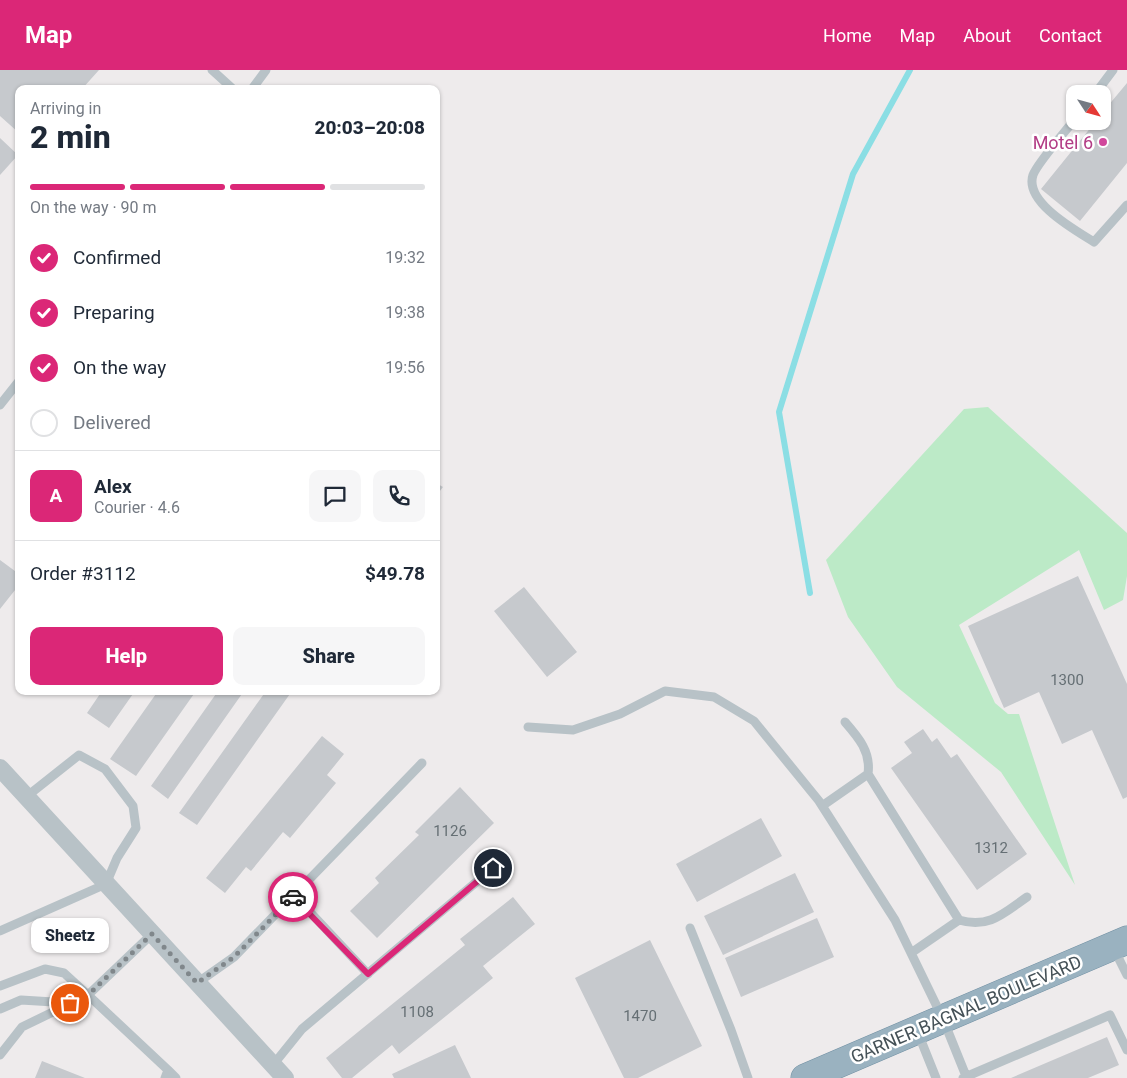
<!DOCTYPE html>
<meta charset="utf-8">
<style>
:root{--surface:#fff;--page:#f6f6f7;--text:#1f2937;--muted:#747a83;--line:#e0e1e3;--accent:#db2777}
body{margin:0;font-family:Roboto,sans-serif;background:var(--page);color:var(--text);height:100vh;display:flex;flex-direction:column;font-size:19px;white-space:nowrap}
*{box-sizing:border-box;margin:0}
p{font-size:16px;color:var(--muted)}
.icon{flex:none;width:28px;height:28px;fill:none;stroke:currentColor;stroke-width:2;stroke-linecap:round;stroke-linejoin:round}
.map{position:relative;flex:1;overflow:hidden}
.sheet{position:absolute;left:15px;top:15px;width:425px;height:610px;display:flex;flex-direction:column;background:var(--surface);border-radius:10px;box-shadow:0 1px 4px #0004}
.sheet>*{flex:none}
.needle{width:32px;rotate:126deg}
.buttons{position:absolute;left:1066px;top:15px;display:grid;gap:10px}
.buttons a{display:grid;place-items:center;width:45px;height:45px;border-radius:10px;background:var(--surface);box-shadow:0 1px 4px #0004;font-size:25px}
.pin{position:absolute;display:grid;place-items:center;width:42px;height:42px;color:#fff;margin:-21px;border:2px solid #fff;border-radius:50%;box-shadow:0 1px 5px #0007}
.courier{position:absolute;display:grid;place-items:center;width:50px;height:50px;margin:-25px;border:4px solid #db2777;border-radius:50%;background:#fff;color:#222;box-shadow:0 1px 6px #0007}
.bubble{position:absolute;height:35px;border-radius:10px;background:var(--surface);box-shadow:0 1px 4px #0004;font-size:16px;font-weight:800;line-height:35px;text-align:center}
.overview em{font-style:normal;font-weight:800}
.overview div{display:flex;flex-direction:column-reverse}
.overview{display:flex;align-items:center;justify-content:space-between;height:85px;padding:0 15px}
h1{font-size:32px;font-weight:800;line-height:38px}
.bar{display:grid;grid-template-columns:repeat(4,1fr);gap:8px 5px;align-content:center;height:60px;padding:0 15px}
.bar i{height:6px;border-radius:4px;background:var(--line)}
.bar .current{background:var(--accent)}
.bar p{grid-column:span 4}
.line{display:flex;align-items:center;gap:12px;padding:0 15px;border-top:1px solid var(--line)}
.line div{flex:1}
.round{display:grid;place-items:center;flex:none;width:52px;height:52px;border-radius:10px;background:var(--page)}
ol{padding:0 15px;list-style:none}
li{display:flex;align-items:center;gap:15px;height:55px}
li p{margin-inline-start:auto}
li .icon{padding:5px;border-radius:50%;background:var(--accent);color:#fff;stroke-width:4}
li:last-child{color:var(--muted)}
li i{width:28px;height:28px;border:2px solid var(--line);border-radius:50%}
.primary-button{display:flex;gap:10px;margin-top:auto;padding:10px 15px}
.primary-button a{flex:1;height:58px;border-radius:10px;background:var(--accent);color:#fff;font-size:20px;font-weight:800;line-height:58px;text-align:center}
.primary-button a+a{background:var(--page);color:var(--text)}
header{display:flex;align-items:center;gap:30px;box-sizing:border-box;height:70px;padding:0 25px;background:var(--accent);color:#fff}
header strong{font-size:24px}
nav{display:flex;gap:28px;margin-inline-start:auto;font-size:18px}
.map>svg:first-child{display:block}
</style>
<header>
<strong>Map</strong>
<nav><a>Home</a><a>Map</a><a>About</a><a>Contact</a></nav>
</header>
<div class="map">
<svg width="1127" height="1008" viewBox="0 0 1127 1008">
<rect width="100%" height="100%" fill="#eeebec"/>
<path fill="#bceac7" d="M 988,337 L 1127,463 L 1127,506 L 1123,530 L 1104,540 L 1079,480 L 959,555 L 995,633 L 1008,644 L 1019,644 L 1075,815 L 1001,702 L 897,617 L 848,547 L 826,490 L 964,339 Z"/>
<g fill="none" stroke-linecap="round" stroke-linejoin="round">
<path stroke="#8bdee4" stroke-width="6" d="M 810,523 L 779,342 L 853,104 L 910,0"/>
</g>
<path fill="#c6c9cd" d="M 0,0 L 99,0 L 82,19 L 19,19 L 19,63 L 0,46 Z
M 1127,13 L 1127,93 L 1080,151 L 1041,119 L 1096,51 L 1102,51 L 1102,43 Z
M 0,68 L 18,85 L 0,105 Z
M 436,413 L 443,417 L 436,426 Z
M 0,490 L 19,504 L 19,515 L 0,539 Z
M 1078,506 L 1127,614 L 1127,727 L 1123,729 L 1092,660 L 1062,674 L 1039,622 L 1004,638 L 968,556 Z
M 524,517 L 577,582 L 547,607 L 494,541 Z
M 102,621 L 135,621 L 109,658 L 87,643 Z
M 158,621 L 196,621 L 136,706 L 110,689 Z
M 218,621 L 244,621 L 168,729 L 151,716 Z
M 266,621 L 292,621 L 197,755 L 179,743 Z
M 923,659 L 932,672 L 937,668 L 951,688 L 957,684 L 1027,784 L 977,820 L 891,698 L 912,683 L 904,672 Z
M 322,666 L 344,684 L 327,705 L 336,713 L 290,768 L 283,762 L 251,801 L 246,797 L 225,823 L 206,808 Z
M 460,717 L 494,753 L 377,868 L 350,841 L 379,813 L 375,808 L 419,765 L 415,762 Z
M 761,748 L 782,786 L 697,832 L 676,794 Z
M 795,803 L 814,842 L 723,885 L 704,846 Z
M 513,827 L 535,854 L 483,896 L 493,908 L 399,984 L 392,975 L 352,1008 L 342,1008 L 326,988 L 465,875 L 460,869 Z
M 817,848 L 834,887 L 741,927 L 725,888 Z
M 650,870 L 702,976 L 638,1008 L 624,1008 L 575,908 Z
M 1107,967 L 1119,995 L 1088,1008 L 1011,1008 Z
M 455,975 L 471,1008 L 394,1008 L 392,1004 Z
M 42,991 L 85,1008 L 35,1008 Z"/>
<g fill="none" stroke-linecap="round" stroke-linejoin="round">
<defs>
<path id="trunk" d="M 805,1008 L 1127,870"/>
</defs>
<use href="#trunk" stroke="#7190a3" stroke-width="29"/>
<path stroke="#b8c2c7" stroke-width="9" d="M 212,0 L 233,19
M 252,19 L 266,0
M 1095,24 L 1113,0
M 1075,49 C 1065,62 1038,92 1033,105 C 1024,132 1075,160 1094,172 L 1127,135
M 0,335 L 19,311
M 528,657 L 573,660 L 620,644 L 665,621 L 714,627 L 754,651 L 819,731 L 895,850 L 943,949 L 966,1006
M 868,704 L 959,850
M 822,736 L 868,704 C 871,682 859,668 845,652
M 294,825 L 368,904
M 690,858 L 731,960 L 748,1008
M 0,861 L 106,814 L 117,788 L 136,758 L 133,736 L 105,699 L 79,685 L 26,727
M 152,864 L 88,925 L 168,1000 L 165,1008
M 1114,879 L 1127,905
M 911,883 L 959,850 C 989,859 1004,843 1027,827
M 197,913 L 234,887 L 422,693
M 0,916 L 45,899 L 64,903 L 88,925 L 22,957 L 0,985
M 0,939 L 21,930 L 70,933
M 918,963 L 936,1008
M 273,995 L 302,959 L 493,798
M 168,1000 L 176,1008
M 963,1008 L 1110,945 L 1127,980"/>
<path stroke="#b8c2c7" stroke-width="18" d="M 0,698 L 285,1008"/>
<use href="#trunk" stroke="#9ab2c0" stroke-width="28"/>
</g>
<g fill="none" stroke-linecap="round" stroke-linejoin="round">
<path stroke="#80878b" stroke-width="5" stroke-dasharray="0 9" d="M 70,933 L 88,925 L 152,864 L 197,913 L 234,887 L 293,827"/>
<path stroke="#db2777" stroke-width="6" d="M 293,827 L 368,904 L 493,798"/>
</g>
<circle fill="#d1479c" stroke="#fff" stroke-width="2" cx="1103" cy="72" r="5"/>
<g text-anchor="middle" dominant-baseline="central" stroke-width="5" stroke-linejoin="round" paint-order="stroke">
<g font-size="15" fill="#656f74">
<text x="1067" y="610">1300</text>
<text x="450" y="761">1126</text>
<text x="991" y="778">1312</text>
<text x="417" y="942">1108</text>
<text x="640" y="946">1470</text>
</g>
<g font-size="18" fill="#b23c85" stroke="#fff" text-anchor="end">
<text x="1093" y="72">Motel 6</text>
</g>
<g font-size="18" fill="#455157" stroke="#fff">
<text transform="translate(966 939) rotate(-23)">GARNER BAGNAL BOULEVARD</text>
</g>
</g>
</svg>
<div class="buttons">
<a><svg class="needle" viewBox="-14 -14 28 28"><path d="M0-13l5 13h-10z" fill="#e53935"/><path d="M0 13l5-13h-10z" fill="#747a83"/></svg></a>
</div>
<div class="pin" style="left:70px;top:933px;background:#ea580c"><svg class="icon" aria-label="bag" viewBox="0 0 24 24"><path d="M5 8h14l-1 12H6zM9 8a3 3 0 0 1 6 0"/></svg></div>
<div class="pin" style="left:493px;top:798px;background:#1f2937"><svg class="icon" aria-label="home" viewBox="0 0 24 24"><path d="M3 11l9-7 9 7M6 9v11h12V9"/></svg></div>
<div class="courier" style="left:293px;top:827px"><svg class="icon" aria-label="car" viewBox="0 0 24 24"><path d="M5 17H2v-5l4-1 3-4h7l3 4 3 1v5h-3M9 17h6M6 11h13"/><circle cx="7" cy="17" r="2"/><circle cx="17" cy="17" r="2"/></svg></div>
<div class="bubble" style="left:31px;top:848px;width:78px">Sheetz</div>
<section class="sheet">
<div class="overview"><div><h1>2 min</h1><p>Arriving in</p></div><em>20:03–20:08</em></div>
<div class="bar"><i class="current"></i><i class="current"></i><i class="current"></i><i></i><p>On the way · 90 m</p></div>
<ol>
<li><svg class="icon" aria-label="check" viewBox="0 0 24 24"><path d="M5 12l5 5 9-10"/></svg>Confirmed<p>19:32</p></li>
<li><svg class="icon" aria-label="check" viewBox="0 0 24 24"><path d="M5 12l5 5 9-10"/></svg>Preparing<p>19:38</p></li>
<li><svg class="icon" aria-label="check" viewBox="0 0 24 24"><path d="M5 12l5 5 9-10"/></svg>On the way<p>19:56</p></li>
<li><i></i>Delivered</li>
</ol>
<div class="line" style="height:90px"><b class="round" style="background:var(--accent);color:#fff">A</b><div><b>Alex</b><p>Courier · 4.6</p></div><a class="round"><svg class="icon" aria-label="chat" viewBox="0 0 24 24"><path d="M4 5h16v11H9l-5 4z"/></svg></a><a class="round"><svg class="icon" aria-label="phone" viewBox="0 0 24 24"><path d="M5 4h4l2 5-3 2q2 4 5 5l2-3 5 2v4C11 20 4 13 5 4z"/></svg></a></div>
<div class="line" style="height:65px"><div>Order #3112</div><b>$49.78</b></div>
<div class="primary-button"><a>Help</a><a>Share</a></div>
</section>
</div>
